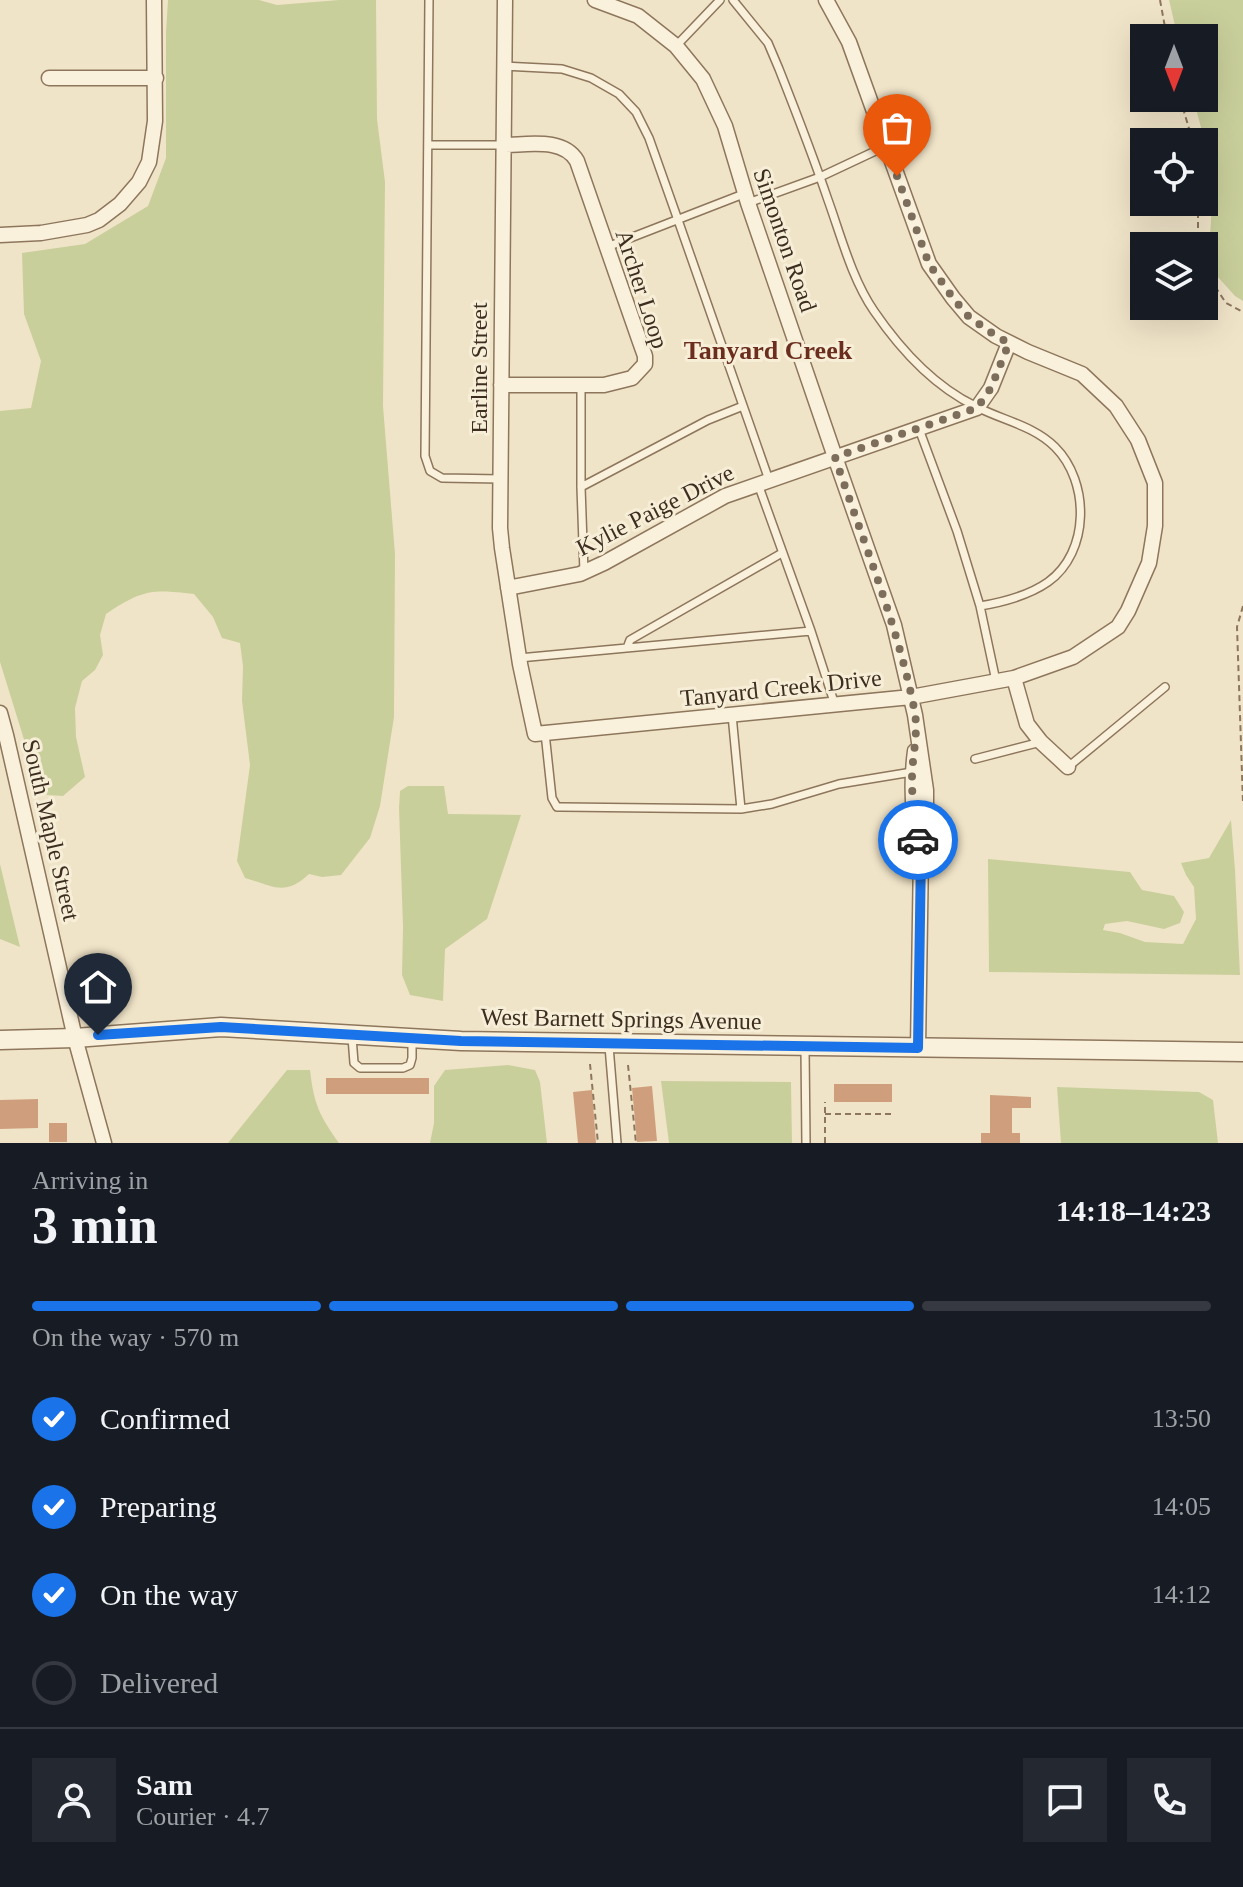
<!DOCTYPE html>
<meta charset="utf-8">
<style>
:root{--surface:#171b24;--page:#242831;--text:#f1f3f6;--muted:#9ea1a6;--line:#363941;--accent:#1a73e8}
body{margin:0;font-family:"Times New Roman",serif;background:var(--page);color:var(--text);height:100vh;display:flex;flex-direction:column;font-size:30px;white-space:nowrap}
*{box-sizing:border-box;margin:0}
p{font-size:26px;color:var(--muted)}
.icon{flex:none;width:44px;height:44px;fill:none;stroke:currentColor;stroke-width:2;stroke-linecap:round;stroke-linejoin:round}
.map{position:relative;height:1143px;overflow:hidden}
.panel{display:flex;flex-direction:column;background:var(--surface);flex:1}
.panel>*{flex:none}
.needle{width:52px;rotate:180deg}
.buttons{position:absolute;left:1130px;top:24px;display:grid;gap:16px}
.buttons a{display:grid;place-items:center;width:88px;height:88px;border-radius:0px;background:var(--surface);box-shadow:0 8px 32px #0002;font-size:40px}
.pin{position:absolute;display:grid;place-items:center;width:68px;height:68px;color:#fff;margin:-82px -34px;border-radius:50% 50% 50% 0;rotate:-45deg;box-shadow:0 0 8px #0007}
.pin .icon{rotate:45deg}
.courier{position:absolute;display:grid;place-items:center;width:80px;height:80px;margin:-40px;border:6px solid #1a73e8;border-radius:50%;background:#fff;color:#222;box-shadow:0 2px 10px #0007}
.head em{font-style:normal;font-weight:700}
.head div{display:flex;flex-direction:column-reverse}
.head{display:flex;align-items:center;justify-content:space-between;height:136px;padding:0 32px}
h1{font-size:52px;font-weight:700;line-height:60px}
.bar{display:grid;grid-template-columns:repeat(4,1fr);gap:12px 8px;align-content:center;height:96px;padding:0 32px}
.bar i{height:10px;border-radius:6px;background:var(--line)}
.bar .current{background:var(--accent)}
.bar p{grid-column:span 4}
.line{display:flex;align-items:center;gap:20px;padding:0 32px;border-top:2px solid var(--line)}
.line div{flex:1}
.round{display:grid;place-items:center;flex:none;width:84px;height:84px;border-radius:0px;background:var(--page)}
ol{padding:0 32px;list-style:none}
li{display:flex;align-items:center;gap:24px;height:88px}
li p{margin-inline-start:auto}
li .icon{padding:8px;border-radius:50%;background:var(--accent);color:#fff;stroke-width:4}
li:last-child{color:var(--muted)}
li i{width:44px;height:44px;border:4px solid var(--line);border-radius:50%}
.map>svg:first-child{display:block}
</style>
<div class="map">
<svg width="1243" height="1143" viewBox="0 0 1243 1143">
<rect width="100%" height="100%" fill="#f0e4c8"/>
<path fill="#c9cf9b" d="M 168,0 L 259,0 L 277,5 L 339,0 L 376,0 L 377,119 L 385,182 L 383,406 L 395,554 L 394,717 L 380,806 L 370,838 L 341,875 L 322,877 L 309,874 C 285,897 273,886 245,878 L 237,861 L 250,765 L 242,701 L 243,666 L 240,643 L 222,638 L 213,617 L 194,594 C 151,589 142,590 106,614 L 100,635 L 103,655 L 95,670 L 82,681 L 75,708 L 76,737 L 85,777 L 63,796 L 47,795 L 31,762 L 0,662 L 0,411 L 31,408 L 41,361 L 24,314 L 22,253 L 85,244 L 148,206 L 166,158 L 166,32 Z
M 1169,0 L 1243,0 L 1243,301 L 1235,296 L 1208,266 L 1214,175 L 1193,98 L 1204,98 L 1204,38 L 1178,38 Z
M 408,786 L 444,786 L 448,814 L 521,815 L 487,919 L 445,949 L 443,1001 L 410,995 L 402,975 L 403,927 L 399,808 L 400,791 Z
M 1231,820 L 1235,870 L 1240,975 L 989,972 L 988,859 L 1130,872 L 1142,890 L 1174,896 L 1184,912 L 1180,923 L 1164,929 L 1127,921 L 1105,924 L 1103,930 L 1120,933 L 1145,942 L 1183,944 L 1196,919 L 1194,887 L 1186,875 L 1181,863 L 1209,858 Z
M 0,864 L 20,947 L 0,939 Z
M 508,1065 L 535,1070 L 540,1082 L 547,1143 L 430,1143 L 434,1123 L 434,1086 L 445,1070 Z
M 287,1070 L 310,1070 C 314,1104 319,1115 339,1143 L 228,1143 Z
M 661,1081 L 791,1082 L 792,1143 L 669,1143 Z
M 1057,1087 L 1199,1092 L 1213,1100 L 1218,1143 L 1061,1143 Z"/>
<path fill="#cf9f7d" d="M 326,1078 L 429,1078 L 429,1094 L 326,1094 Z
M 834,1084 L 892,1084 L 892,1102 L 834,1102 Z
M 652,1086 L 657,1141 L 637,1142 L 632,1088 Z
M 592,1090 L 596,1143 L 578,1143 L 573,1092 Z
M 990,1095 L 1031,1097 L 1031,1108 L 1012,1108 L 1012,1133 L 1020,1133 L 1020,1143 L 981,1143 L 981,1133 L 990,1133 Z
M 38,1099 L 38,1128 L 0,1129 L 0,1100 Z
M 49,1123 L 67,1123 L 67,1142 L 49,1142 Z"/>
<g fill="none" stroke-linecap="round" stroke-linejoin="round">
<defs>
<path id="service" d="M 429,0 L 425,456 L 430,471 L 442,478 L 501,479
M 733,0 L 768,43 L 779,69 C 796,112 813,156 828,200 C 841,236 852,279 874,311 C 900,349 934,386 975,406 C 1001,420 1033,425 1055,447 C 1090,482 1090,552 1048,582 C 1028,596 1004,602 980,606
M 676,46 L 720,0
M 504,66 L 562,69 L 591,78 L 619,94 L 636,112 L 649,138 L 678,220 L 769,480
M 428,145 L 503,145
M 748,203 L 820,177 L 886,146
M 607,247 L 746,193
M 581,386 L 581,487 L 584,572
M 919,429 L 957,531 L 980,606 L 996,681
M 758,484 L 811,631 L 835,705
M 581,487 L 708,420 L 743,406
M 627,648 L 630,640 L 782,553
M 519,658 L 811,631
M 732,715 L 741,809
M 545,733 L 552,798 L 557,807 L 562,807 L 741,809 L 772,804 L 839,784 L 912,772
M 975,759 L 1041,742
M 1068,767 L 1165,687
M 352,1037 L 354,1063 L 360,1068 L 403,1068 L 410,1065 L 412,1058 L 412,1038
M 609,1046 L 617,1143
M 805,1049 L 806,1143"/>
<path id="minor" d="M 505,0 L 500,528 L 502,548 L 520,664 L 535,734 L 911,697 L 1014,678 L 1073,657 L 1118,627 L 1128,611 L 1149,563 L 1155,526 L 1155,483 L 1138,440 L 1116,406 L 1082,374 L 1028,352 L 996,336 L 969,317 L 953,298 L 929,264 L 849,42 L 826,0
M 595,0 L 638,16 L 676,46 L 703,79 L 725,126 L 748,203 L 835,457 L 894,625 L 915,715 L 926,790 L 926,816 L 921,854 L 918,1048
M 49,78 L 156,78
M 0,235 L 41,233 L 87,225 L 99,220 L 120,204 L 139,182 L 149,162 L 155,121 L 154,0
M 501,385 L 604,385 L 632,378 L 645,364 L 645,356 L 640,342 L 577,161 C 563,137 527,145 503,145
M 508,588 L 580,574 L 604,563 L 725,496 L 977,408 L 991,388 L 1009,343
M 1014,678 L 1027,724 L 1041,742 L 1068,767
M 0,713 L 6,735 L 75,1038 L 104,1143
M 915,751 C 911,781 912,811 918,841"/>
<path id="tertiary" d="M 0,1040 L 75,1038 L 221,1027 L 461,1041 L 1243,1052"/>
</defs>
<use href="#service" stroke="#8d765c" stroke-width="10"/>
<use href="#minor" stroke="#8d765c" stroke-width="17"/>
<use href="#tertiary" stroke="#8d765c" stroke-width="21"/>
<path stroke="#8d765c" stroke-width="2" stroke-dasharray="6 4" stroke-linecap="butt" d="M 1160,0 L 1167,38
M 1180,98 L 1193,142
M 1198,202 L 1198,246
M 1204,270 L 1226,303 L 1243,312
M 1243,606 L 1237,627 L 1243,803
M 590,1064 L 598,1143
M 628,1065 L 636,1143
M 825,1114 L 892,1114
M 825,1143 L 825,1102"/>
<use href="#service" stroke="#faf1dc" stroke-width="7"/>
<use href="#minor" stroke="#faf1dc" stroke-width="14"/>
<use href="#tertiary" stroke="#faf1dc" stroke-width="18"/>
</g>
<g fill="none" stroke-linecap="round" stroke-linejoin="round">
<path stroke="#7c6e5b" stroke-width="8" stroke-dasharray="0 14.4" d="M 897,176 L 929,264 L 953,298 L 969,317 L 996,336 L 1009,343 L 991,388 L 977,408 L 835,457 C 863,542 898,625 915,713 C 918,734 913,753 912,774 C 912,796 913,818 918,840"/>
<path stroke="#1a73e8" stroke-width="10" d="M 98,1035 L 221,1027 L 461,1041 L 918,1048 L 921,854 L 918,840"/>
</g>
<g text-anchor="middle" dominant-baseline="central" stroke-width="6" stroke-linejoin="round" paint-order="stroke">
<g font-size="24" fill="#3d2e20" stroke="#f7eed8">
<text transform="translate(785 240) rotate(71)">Simonton Road</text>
<text transform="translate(642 289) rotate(72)">Archer Loop</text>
<text transform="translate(479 368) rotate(-90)">Earline Street</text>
<text transform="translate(655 510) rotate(-27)">Kylie Paige Drive</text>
<text transform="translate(781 688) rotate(-6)">Tanyard Creek Drive</text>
<text transform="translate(51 830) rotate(77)">South Maple Street</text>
<text transform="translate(621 1019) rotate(1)">West Barnett Springs Avenue</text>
</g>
<g font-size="26" font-weight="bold" fill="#6b2e1e" stroke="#f7eed8">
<text x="768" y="350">Tanyard Creek</text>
</g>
</g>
</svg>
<div class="buttons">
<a><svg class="needle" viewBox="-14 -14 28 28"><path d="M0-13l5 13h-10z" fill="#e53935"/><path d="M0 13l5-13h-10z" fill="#9ea1a6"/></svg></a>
<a><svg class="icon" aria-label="locate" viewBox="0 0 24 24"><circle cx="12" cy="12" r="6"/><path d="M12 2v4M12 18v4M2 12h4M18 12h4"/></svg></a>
<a><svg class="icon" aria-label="layers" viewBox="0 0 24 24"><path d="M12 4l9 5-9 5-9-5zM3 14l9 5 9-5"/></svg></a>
</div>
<div class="pin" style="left:897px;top:176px;background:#ea580c"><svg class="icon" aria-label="bag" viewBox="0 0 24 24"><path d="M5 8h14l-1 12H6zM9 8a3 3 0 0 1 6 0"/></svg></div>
<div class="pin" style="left:98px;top:1035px;background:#1f2937"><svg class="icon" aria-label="home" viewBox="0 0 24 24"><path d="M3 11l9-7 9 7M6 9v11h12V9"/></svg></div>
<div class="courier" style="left:918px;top:840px"><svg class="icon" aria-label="car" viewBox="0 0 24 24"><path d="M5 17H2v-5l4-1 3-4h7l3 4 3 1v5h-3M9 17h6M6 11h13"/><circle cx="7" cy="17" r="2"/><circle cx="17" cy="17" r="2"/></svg></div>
</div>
<section class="panel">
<div class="head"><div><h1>3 min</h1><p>Arriving in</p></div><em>14:18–14:23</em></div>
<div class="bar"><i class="current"></i><i class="current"></i><i class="current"></i><i></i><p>On the way · 570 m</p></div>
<ol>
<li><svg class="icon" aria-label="check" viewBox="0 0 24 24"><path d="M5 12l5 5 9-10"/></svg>Confirmed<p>13:50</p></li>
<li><svg class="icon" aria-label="check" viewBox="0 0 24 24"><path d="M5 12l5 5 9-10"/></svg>Preparing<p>14:05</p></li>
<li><svg class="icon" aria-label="check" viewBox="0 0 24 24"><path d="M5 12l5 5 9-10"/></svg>On the way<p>14:12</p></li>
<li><i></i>Delivered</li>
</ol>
<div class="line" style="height:144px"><a class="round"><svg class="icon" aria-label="person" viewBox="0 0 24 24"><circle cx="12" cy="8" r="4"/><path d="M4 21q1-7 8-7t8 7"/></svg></a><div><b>Sam</b><p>Courier · 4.7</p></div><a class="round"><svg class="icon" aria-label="chat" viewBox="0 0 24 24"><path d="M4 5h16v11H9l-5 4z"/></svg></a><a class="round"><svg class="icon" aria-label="phone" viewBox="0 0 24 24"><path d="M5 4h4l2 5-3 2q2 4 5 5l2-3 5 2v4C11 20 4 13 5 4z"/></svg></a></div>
</section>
